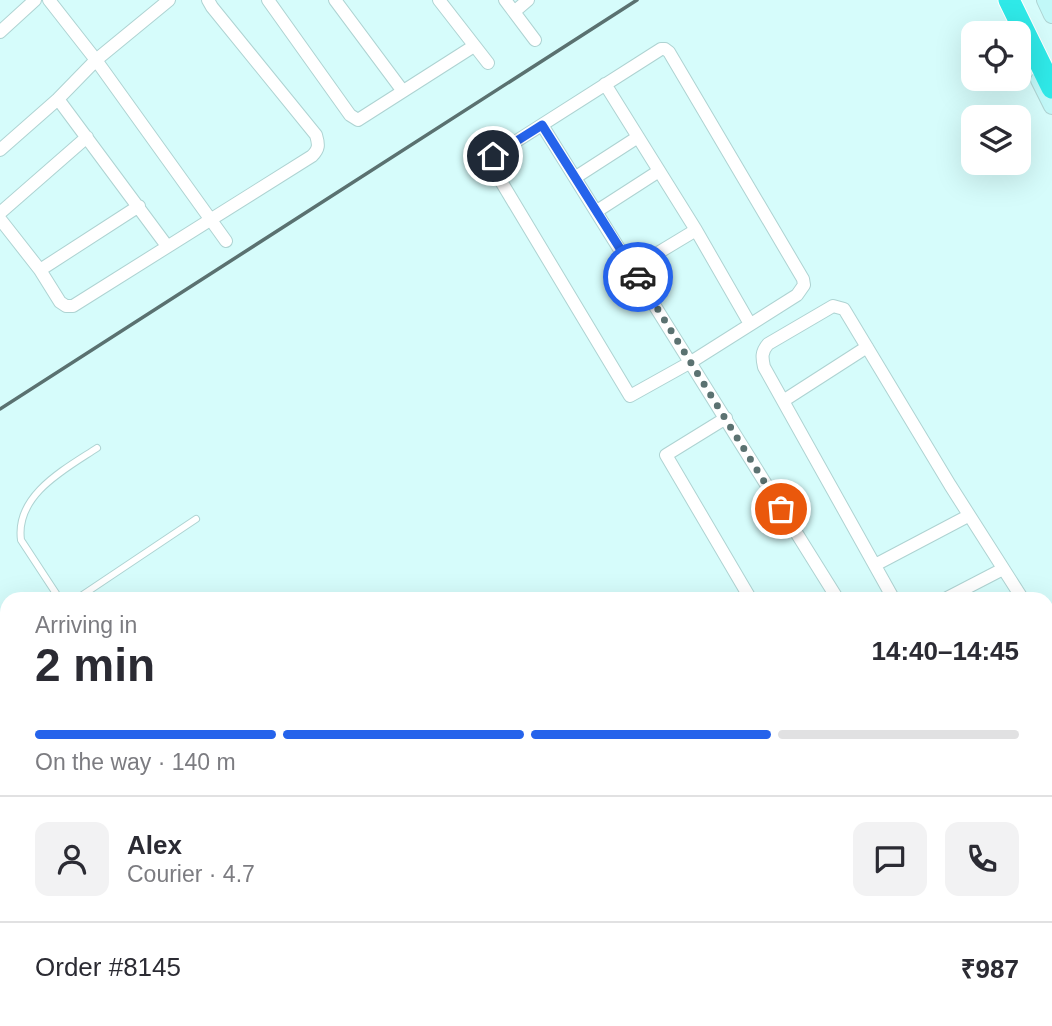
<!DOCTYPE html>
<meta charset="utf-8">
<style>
:root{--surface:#fff;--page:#f2f2f3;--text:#2b2b33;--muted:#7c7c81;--line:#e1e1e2;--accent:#2563eb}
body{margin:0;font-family:Arial,sans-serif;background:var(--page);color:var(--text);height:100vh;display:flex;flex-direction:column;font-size:26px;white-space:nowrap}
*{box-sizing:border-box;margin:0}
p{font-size:23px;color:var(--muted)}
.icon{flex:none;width:38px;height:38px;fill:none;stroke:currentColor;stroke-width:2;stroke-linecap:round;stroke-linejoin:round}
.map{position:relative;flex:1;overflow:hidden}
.panel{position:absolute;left:0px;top:592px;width:1054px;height:436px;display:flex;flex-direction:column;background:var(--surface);border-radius:21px 21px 0 0;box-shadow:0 7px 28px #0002}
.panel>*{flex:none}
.buttons{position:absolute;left:961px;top:21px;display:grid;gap:14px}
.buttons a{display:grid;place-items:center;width:70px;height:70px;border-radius:14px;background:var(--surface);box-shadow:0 7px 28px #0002;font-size:35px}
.pin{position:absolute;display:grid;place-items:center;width:60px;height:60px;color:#fff;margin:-30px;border:4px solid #fff;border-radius:50%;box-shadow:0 2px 7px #0007}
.courier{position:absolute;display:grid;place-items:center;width:70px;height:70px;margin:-35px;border:5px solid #2563eb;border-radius:50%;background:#fff;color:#222;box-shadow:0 2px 9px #0007}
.head em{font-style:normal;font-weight:600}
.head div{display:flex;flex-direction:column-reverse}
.head{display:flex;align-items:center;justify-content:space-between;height:119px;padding:0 35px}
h1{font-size:46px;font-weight:600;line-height:52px}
.bar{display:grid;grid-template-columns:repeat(4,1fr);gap:10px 7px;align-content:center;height:84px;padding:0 35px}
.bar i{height:9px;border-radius:5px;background:var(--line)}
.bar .current{background:var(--accent)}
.bar p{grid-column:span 4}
.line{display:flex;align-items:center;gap:18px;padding:0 35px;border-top:2px solid var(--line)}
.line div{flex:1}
.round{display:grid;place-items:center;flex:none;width:74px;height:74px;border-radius:14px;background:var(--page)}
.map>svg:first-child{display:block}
</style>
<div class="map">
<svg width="1052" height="1026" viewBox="0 0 1052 1026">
<rect width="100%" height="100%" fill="#d6fcfb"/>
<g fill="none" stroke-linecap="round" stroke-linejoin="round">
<defs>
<path id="lane" d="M 59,598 L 21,540 C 15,495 65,469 97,448
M 78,598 L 196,519
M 0,646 L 7,642
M 0,731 L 7,743
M 0,771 L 7,767
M 0,897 L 7,909
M 0,1005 L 7,1000
M 75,1020 L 79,1026
M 170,1020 L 174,1026
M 903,1026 L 912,1020"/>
<path id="street" d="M 49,0 L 96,60 L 226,241
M 268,0 L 350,115 L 358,120 L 474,46
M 335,0 L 402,90
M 439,0 L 488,63
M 505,0 L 535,40
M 514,12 L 528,0
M 0,32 L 35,0
M 661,49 L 665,49 L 669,52 L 803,279 L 804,285 L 797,295 L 691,362 L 630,396 L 490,163 L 493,156 Z
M 605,84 L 696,230 L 750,324
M 58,99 L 167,246
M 542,125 L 837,598
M 0,150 L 58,99 L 96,60 L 169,0
M 576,177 L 638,137
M 597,211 L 659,171
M 0,213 L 87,137
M 0,219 L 40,270 L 60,302 L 66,306 L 73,306 L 312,156 C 319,149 319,145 316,135 L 212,7 L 208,0
M 633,268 L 696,230
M 40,270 L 139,206
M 783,401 L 867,347
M 726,418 L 666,455 L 750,598
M 875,565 L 968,516
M 893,598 L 764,367 C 762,358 761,352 768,344 L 833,306 L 844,309 L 950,485 L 1022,598
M 947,598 L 1003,569
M 0,659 L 7,670
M 221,1020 L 225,1026
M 995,1020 L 1001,1026"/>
<path id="secondary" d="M 1045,0 L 1052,15
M 1039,80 L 1052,106
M 1046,673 L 1052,670"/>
<path id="primary" d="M 1046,661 L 1052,658
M 1046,711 L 1052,708"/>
<path id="highway" d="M 1009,0 L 1052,88
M 1046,636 L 1052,633
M 1046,729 L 1052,726
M 451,1026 L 461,1020
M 533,1026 L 542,1020"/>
</defs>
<use href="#lane" stroke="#aed3d2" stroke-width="8"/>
<use href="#street" stroke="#aed3d2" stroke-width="14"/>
<use href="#secondary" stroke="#aed3d2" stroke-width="18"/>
<use href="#primary" stroke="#fff" stroke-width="19"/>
<use href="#highway" stroke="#fff" stroke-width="23"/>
<use href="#lane" stroke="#fff" stroke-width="6"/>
<use href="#street" stroke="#fff" stroke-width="12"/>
<use href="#secondary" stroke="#c1f8f8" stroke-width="16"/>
<use href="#primary" stroke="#82f2f1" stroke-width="18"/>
<use href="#highway" stroke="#2fe9e8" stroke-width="21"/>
<path stroke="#5a7170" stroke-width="3.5" d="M 0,409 L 637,0
M 1046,693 L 1052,690
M 493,1026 L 502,1020"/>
</g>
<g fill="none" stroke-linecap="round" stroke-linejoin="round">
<path stroke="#5b7271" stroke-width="7" stroke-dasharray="0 12.6" d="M 638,277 L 781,509"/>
<path stroke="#2563eb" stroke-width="9" d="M 493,156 L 542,125 L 638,277"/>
</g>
</svg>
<div class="buttons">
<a><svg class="icon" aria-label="locate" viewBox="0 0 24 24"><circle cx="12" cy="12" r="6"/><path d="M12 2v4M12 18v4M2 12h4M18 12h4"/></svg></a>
<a><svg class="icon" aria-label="layers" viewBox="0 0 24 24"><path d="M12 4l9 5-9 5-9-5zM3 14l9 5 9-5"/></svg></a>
</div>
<div class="pin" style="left:781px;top:509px;background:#ea580c"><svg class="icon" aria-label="bag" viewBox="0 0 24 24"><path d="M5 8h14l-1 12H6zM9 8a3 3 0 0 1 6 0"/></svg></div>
<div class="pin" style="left:493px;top:156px;background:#1f2937"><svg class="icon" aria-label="home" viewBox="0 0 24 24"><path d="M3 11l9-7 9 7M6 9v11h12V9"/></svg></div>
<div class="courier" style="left:638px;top:277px"><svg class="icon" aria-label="car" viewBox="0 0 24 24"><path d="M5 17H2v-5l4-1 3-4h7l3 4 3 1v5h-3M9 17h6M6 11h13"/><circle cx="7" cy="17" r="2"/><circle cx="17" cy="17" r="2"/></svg></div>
<section class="panel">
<div class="head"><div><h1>2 min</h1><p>Arriving in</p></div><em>14:40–14:45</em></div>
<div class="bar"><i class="current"></i><i class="current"></i><i class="current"></i><i></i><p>On the way · 140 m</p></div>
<div class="line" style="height:126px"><a class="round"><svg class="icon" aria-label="person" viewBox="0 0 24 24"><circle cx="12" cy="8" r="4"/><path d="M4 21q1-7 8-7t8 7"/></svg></a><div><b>Alex</b><p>Courier · 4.7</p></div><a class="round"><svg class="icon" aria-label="chat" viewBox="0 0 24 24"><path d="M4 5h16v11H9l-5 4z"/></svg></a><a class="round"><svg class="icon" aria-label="phone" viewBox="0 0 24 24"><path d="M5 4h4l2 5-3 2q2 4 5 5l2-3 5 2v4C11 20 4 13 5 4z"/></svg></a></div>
<div class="line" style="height:91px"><div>Order #8145</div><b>₹987</b></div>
</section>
</div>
